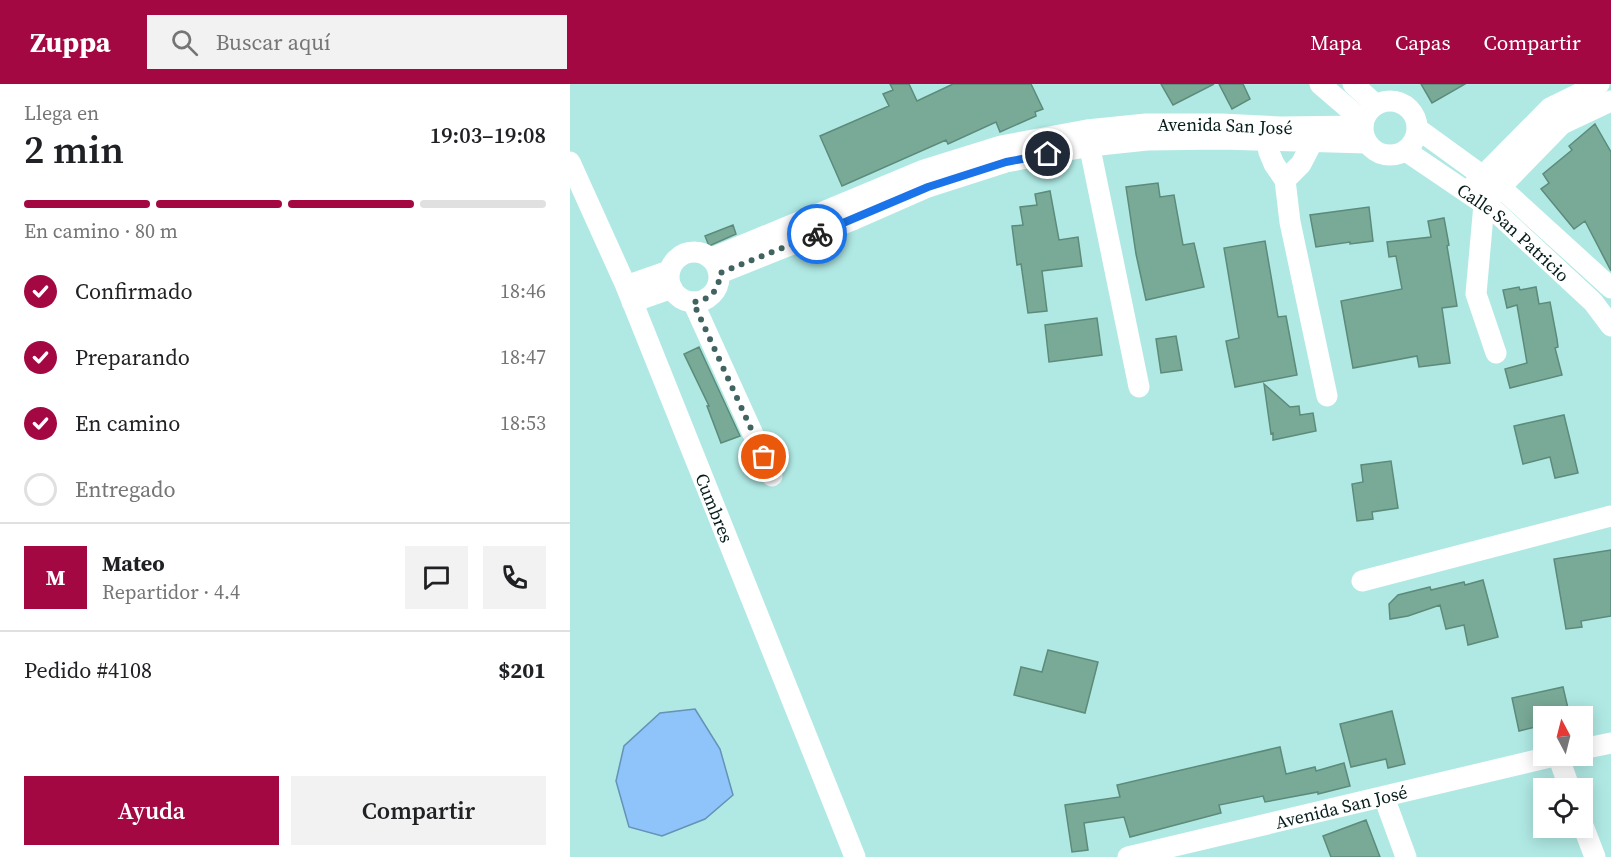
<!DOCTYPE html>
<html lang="es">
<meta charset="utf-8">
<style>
:root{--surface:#fff;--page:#f2f2f2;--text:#202124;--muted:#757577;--line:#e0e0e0;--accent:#a30842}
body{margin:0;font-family:"Source Serif 4",serif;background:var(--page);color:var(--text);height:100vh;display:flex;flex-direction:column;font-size:22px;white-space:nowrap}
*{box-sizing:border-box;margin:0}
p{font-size:20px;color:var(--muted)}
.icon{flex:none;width:33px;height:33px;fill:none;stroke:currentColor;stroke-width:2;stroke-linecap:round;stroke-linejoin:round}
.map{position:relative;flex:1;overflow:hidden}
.panel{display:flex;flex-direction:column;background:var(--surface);width:570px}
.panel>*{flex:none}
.needle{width:39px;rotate:353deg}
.fabs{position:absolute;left:963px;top:622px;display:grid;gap:12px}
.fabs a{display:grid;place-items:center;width:60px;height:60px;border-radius:0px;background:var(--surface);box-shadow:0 3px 15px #0003;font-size:30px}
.pin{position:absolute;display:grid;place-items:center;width:51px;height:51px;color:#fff;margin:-26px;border:3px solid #fff;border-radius:50%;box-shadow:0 2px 6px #0007}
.courier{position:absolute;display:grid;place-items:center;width:60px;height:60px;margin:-30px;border:4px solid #1a73e8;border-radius:50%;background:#fff;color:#222;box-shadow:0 2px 8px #0007}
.summary em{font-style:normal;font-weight:600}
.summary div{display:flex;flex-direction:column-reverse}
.summary{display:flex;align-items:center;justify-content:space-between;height:102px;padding:0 24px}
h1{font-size:39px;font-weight:600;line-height:45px}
.bar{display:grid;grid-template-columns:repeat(4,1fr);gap:9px 6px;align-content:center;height:72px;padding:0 24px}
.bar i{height:8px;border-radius:4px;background:var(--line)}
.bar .on{background:var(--accent)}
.bar p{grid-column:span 4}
.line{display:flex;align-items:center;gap:15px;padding:0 24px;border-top:2px solid var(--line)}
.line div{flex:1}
.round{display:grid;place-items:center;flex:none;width:63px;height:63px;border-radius:0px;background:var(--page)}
ol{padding:0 24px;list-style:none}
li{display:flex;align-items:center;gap:18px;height:66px}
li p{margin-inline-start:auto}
li .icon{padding:6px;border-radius:50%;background:var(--accent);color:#fff;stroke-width:4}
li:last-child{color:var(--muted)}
li i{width:33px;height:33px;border:3px solid var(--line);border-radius:50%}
.action{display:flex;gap:12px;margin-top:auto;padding:12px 24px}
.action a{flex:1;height:69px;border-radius:0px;background:var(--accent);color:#fff;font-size:24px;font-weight:600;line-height:69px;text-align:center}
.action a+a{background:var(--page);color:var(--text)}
header{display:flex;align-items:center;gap:36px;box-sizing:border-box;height:84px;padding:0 30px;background:var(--accent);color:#fff}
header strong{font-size:28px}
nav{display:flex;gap:33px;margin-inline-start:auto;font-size:21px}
.search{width:420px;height:54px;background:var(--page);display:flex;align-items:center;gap:15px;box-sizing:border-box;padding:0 21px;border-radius:0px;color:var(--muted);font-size:22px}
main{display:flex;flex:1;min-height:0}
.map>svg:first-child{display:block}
</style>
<header>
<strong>Zuppa</strong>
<div class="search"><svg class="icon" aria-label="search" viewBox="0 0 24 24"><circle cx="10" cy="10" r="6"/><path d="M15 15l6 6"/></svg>Buscar aquí</div>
<nav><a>Mapa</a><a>Capas</a><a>Compartir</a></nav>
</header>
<main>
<section class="panel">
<div class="summary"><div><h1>2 min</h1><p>Llega en</p></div><em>19:03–19:08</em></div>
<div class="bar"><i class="on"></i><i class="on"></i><i class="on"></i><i></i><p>En camino · 80 m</p></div>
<ol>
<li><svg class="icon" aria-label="check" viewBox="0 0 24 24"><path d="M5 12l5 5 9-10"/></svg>Confirmado<p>18:46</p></li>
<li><svg class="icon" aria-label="check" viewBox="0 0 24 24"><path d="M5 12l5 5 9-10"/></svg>Preparando<p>18:47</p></li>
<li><svg class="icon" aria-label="check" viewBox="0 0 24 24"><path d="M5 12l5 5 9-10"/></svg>En camino<p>18:53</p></li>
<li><i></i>Entregado</li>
</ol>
<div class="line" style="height:108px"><b class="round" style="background:var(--accent);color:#fff">M</b><div><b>Mateo</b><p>Repartidor · 4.4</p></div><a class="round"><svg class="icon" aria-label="chat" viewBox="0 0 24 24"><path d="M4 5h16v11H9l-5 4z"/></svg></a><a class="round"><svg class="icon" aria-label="phone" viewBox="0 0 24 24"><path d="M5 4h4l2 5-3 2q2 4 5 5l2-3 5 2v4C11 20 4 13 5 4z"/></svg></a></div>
<div class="line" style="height:78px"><div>Pedido #4108</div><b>$201</b></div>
<div class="action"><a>Ayuda</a><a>Compartir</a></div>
</section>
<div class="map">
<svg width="1041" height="773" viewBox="0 0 1041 773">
<rect width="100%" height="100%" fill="#b0e9e4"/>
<path fill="#8ec4f9" stroke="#6592b6" stroke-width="1.5" d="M 125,625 L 150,665 L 163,711 L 135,735 L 92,752 L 59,743 L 46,697 L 54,662 L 90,629 Z"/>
<path fill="#79aa97" stroke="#5c8b7a" stroke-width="1.5" d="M 320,0 L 339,0 L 347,17 L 383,0 L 461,0 L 473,25 L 465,28 L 466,32 L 430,48 L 426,38 L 378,60 L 376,56 L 272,102 L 250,52 L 319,22 L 313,10 L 323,6 Z
M 591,0 L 644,0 L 603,21 Z
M 649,0 L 673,0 L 680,15 L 662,25 Z
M 851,0 L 895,0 L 862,19 Z
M 1025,40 L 1041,68 L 1041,187 L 1015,137 L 1004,145 L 971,105 L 979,99 L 973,90 L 1002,66 L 999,62 Z
M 588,99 L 590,113 L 604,111 L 613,161 L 624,159 L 634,203 L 576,216 L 566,170 L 556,103 Z
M 480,107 L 489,156 L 508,153 L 512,182 L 472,187 L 477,227 L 458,229 L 451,180 L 447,181 L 442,142 L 453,141 L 450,123 L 467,121 L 465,110 Z
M 799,123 L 803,157 L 780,160 L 780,158 L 746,163 L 740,131 Z
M 874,134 L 879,161 L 877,162 L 887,222 L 872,224 L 880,279 L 849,283 L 847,272 L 783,284 L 771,217 L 832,205 L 826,172 L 819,173 L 817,158 L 861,153 L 858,137 Z
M 163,141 L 166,150 L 139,162 L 135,152 Z
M 695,157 L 708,233 L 716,232 L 727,291 L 665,303 L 656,257 L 669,254 L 654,164 Z
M 949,203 L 950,206 L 966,203 L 969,220 L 980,218 L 987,255 L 988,263 L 985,264 L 992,291 L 940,304 L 935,285 L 957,279 L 947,221 L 937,224 L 933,206 Z
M 527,234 L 532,271 L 479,278 L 475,241 Z
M 606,252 L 612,286 L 591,289 L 586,255 Z
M 129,263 L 170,352 L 151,359 L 137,322 L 139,322 L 114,270 Z
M 694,300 L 720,323 L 729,322 L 730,331 L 743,329 L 746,347 L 703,356 L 703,349 L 701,350 Z
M 994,331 L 1008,389 L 985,394 L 980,373 L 953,380 L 944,342 Z
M 821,377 L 828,424 L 802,428 L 803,435 L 787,437 L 782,400 L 793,398 L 791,381 Z
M 1041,466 L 1041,532 L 1011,537 L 1012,543 L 996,545 L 984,475 Z
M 913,496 L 928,553 L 898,561 L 894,541 L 876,545 L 870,521 L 838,532 L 820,535 L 819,520 L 828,511 L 860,503 L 861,506 L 894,498 L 895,501 Z
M 478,566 L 528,578 L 515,629 L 444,611 L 451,583 L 472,588 Z
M 993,603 L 1000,633 L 974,633 L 974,641 L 949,647 L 942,614 Z
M 822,627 L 835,680 L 818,684 L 816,675 L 781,683 L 770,640 Z
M 710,663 L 716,690 L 745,683 L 746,687 L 774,679 L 780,702 L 748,710 L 748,708 L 695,718 L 693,712 L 649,721 L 651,729 L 560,753 L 554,733 L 514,739 L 518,766 L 502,768 L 495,721 L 550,713 L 547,701 Z
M 796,736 L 810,773 L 761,773 L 753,752 Z"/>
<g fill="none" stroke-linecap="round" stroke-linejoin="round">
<g stroke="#fff" stroke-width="21">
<path d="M 750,0 L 793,37"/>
<path d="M 783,0 L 805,20"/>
<circle cx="820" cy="44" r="27"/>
<path d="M 848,45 L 939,111 L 1041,204"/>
<path d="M 517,50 L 569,303"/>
<path d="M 696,56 L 699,68 L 704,80 L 715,96 L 720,138 L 757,312"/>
<path id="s1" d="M 836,67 L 926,128 L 1023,218 L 1041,242"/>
<path id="s2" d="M 0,78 L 56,202 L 285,773"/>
<path d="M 715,96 L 731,80 L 743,57"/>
<path d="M 903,102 L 980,24 L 1029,0"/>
<circle cx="124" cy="193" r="25"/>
<path id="s3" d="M 142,174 L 354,86 L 431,62 L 517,46 L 576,40 L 651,40 L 710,43 L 793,42"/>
<path d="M 150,189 L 285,135 L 358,103 L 436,78 L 520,62 L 577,56 L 651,55 L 797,59"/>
<path d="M 56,202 L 99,187"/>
<path d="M 62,218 L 102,204"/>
<path d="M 123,218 L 202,392"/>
<path d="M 926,269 L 906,210 L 914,120 L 992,40 L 1041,17"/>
<path d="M 792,497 L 1041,432"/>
<path d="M 1012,665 L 1041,659"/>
<path d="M 988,672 L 1000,705"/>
<path d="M 814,713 L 836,773"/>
<path d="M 1012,739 L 1025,773"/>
<path id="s4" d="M 558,773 L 984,672"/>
</g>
</g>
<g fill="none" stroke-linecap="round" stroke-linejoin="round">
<path stroke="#416461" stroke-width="6" stroke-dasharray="0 10.8" d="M 194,373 L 123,218 C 140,216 149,207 150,189 L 247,150"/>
<path stroke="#1a73e8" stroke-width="8" d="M 247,150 L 358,103 L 436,78 L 478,70"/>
</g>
<g text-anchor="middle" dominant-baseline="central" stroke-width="5" stroke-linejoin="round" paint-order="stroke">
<g font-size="18" fill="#051c1a" stroke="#b0e9e4">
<text stroke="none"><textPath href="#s3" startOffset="536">Avenida San José</textPath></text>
<text stroke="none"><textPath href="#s1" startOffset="135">Calle San Patricio</textPath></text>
<text stroke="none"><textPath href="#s2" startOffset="375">Cumbres</textPath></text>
<text stroke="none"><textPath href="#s4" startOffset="219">Avenida San José</textPath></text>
</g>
</g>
</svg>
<div class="fabs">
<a><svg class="needle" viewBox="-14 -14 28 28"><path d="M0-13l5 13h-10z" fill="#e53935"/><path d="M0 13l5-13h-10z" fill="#757577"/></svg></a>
<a><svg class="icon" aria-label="locate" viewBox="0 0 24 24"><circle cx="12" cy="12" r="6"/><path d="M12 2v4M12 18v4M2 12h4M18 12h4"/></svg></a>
</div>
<div class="pin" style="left:194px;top:373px;background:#ea580c"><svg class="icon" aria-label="bag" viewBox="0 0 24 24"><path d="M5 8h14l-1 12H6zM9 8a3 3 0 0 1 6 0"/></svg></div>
<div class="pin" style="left:478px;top:70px;background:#1f2937"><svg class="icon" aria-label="home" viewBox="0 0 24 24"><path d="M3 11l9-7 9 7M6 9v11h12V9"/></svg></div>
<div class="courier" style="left:247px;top:150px"><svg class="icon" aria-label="bike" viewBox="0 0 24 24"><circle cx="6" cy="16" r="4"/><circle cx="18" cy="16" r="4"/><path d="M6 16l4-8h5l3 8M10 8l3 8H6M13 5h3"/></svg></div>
</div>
</main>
